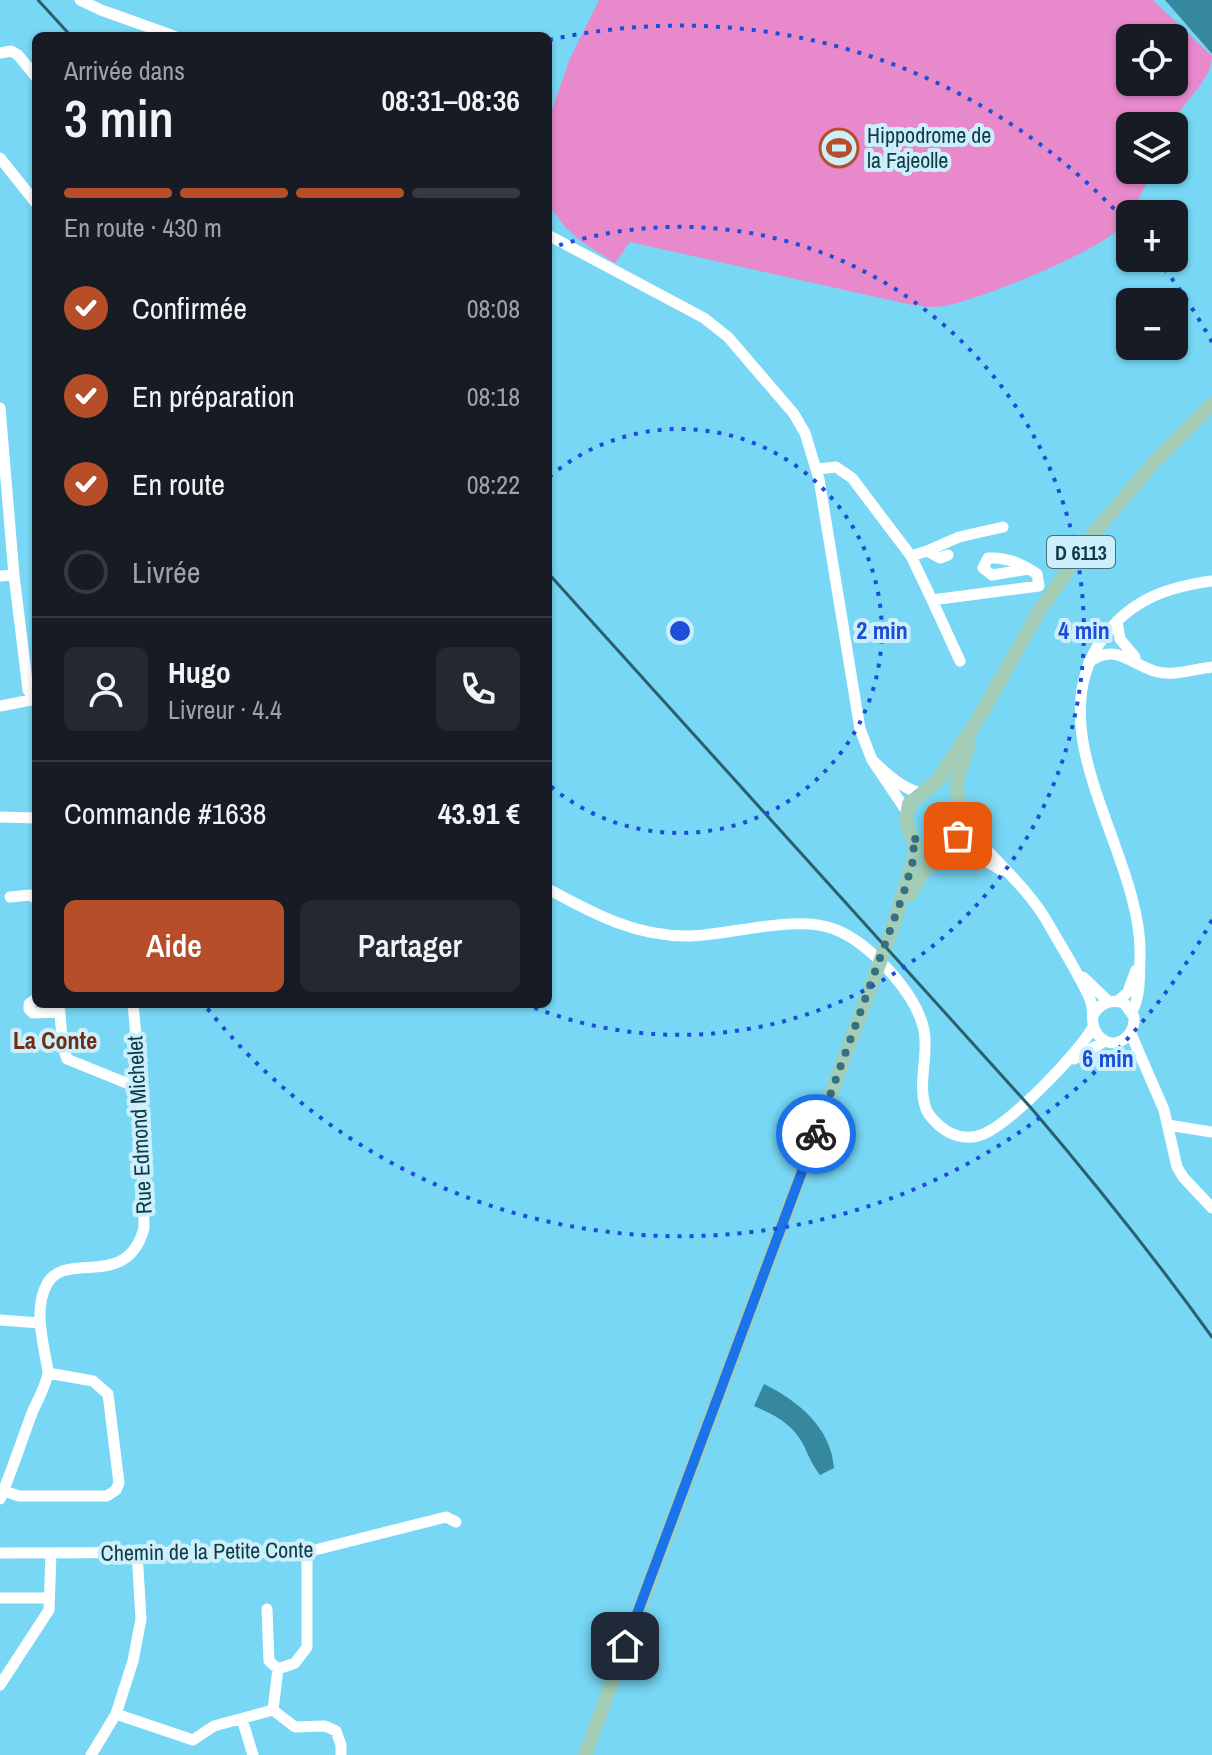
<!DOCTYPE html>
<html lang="fr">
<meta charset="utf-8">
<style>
:root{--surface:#171b24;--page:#242831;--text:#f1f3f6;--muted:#9ea1a6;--line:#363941;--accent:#b64e2a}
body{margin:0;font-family:"Archivo Narrow",sans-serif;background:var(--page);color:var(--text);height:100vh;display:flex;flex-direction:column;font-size:30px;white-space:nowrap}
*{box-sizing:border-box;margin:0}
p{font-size:26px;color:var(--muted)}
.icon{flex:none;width:44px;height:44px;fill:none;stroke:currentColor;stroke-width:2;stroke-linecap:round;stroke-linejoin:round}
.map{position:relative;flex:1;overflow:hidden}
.drawer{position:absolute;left:32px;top:32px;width:520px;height:976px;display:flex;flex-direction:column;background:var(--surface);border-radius:12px;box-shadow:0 2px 6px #0004}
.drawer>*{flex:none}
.controls{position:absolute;left:1116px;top:24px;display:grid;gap:16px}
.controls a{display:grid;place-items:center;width:72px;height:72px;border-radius:12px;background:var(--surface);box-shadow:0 2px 6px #0004;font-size:40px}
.pin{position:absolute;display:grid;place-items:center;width:68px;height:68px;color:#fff;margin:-34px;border-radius:16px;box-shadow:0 4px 12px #0006}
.courier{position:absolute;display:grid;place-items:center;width:80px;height:80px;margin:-40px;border:6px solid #1a73e8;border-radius:50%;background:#fff;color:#222;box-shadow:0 2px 10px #0007}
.overview em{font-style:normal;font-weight:600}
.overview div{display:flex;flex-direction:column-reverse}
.overview{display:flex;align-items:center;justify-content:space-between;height:136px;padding:0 32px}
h1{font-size:52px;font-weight:600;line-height:60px}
.bar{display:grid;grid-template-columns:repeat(4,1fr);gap:12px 8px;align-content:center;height:96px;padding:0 32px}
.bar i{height:10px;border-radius:6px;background:var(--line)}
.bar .on{background:var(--accent)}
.bar p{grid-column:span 4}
.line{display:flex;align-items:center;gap:20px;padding:0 32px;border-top:2px solid var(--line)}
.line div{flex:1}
.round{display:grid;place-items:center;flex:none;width:84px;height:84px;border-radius:12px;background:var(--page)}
ol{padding:0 32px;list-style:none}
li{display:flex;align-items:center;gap:24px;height:88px}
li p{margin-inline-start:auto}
li .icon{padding:8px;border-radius:50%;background:var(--accent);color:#fff;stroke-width:4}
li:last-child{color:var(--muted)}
li i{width:44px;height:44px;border:4px solid var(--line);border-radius:50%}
.button{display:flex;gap:16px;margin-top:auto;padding:16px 32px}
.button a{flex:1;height:92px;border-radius:12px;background:var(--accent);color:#fff;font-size:32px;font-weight:600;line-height:92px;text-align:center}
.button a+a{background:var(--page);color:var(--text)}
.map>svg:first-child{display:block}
</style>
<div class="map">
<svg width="1212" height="1755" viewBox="0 0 1212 1755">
<rect width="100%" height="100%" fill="#77d7f4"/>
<path fill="#e889cc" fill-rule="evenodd" d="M 599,0 L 1153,0 L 1212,56 C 1212,82 1181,101 1172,126 L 1130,126 L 1130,170 L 1153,170 C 1143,189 1133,213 1118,229 C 1097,252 975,302 943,306 C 933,308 922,306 912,305 L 630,242 L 615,263 L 582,242 L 565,227 L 548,204 L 548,121 L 569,61 ZM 1174,38 L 1174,82 L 1130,82 L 1130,38 Z"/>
<path fill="#36889f" d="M 1165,0 L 1212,0 L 1212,54 Z
M 764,1384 C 798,1401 831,1427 834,1468 L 820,1475 C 813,1466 809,1457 804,1446 C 794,1425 775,1415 754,1406 Z"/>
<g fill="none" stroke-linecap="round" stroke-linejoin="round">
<path stroke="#fff" stroke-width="11" d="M 80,0 L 101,10 L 174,36
M 0,53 L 11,51 L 18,55 L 36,77
M 0,158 L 36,203
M 548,235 L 704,318 L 728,337 L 794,414 L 805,433 L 819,479 L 860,729 L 872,760
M 0,408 L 14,575 L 28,690 L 36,701
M 817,469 L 836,467 L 852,478 L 911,556 L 932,600 L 1039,586 L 1037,574 C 1023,564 1005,557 988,558 L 983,568 L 992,575 L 1029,569
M 927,551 L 959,537 L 1003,527
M 911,556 L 927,551 L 940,558 L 948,555
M 0,576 L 14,575
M 932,600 L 960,661
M 1117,621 L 1120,639 L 1135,657
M 1089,662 C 1116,643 1129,663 1154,671 C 1172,677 1194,669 1212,667
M 0,706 L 36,699
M 907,812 L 872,760 C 887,774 901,788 921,793
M 0,817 L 36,818
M 964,824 C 991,858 1026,885 1048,923 C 1062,948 1079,974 1090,999 C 1095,1011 1089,1025 1098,1035 C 1113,1053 1136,1037 1134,1017 L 1124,1003 C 1111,999 1101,1002 1094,1014
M 953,841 L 1001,870
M 548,889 C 594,914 636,937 690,936 C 731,935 797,914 834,929 C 869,942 916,993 924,1030 C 929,1056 917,1083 926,1109 C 929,1116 935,1122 941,1127 C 952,1136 967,1140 981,1135 C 1009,1125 1078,1054 1093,1027
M 10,897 L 30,895 L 36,899
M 1083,977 L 1108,1001
M 36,999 L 29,1004 L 29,1009 L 33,1013 L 60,1012
M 1118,1001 L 1128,992 L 1136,970
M 59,1004 L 63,1047 L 67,1059 L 141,1089
M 1132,1012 C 1141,994 1139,977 1140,958 C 1144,855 1034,734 1103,638 C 1130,600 1167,587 1212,581
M 1131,1034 L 1164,1110 L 1177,1167 L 1183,1177 L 1212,1208
M 1074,1059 L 1105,1041
M 1168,1125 L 1212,1132
M 0,1320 L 39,1323
M 4,1491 L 19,1496 L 107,1496 L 116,1490 L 119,1483 L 108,1394 L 93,1381 L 48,1373
M 0,1499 C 12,1471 21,1442 32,1413 C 37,1401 46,1386 48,1373 C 48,1368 46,1361 45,1355 C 41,1332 35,1306 47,1284 C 66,1249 127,1292 144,1228 L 141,1089 L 133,1004
M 307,1552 L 307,1647 L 295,1663 L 278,1669 L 273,1710 L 295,1727 L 325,1726 L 336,1731 L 341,1745 L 341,1755
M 0,1553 L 307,1552 L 446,1517 L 456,1522
M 0,1598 L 49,1598
M 267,1609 L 269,1661 L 278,1669
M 0,1685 L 49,1610 L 51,1553
M 116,1714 L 193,1740 L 214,1726 L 273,1710
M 242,1719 L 253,1755
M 91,1755 L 116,1714 L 133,1661 L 141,1619 L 137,1552"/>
<path stroke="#a3cdb6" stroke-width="14" d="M 910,895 L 934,854 L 953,841 L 962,830 L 964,815 L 958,800 L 956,784 L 969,744
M 585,1755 L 890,935 L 914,857 L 915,845 L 906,821 L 909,804 L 937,781 L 977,721 L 1039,611 L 1094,533 L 1157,459 L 1212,404"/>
<path stroke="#29606f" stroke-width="3" d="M 38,0 L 71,36
M 548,573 L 1032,1109 C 1095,1183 1155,1258 1212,1337"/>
</g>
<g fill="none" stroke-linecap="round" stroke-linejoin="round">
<path stroke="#347182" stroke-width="8" stroke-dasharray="0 14.4" d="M 816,1134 L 904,892 L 914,857 L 913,837 C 927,850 944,850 958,836"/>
<path stroke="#1a73e8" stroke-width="10" d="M 625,1646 L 816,1134"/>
</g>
<g fill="none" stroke="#1d4ed8" stroke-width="4" stroke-dasharray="4 8">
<path d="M549 477A202 202 0 1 1 549 785"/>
<path d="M548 249A404 404 0 1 1 525 1004"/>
<path d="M1212 920A605 605 0 0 1 207 1008M549 40A605 605 0 0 1 1130 226M1157 259A605 605 0 0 1 1212 342"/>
</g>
<defs>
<symbol id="stadium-ring" viewBox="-11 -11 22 22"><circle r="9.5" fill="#cceffb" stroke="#b64e2a" stroke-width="1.5"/><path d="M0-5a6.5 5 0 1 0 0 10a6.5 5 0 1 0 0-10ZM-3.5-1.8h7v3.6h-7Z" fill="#b64e2a"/></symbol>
</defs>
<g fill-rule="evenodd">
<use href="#stadium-ring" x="817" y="126" width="44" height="44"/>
</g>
<g text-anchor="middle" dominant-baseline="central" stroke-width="8" stroke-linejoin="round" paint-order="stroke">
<rect fill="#cceffb" stroke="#48707c" stroke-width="2" x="1047" y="536" width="68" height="32" rx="6"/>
<g font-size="20" font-weight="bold" fill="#103a45">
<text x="1081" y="552">D 6113</text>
</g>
<g font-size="22" fill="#103a45" stroke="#cceffb" text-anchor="start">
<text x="867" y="135">Hippodrome de<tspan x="867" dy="25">la Fajeolle</tspan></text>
</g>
<g font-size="22" fill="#103a45" stroke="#cceffb">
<text transform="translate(139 1125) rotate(-93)">Rue Edmond Michelet</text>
<text transform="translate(207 1551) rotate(-1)">Chemin de la Petite Conte</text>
</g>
<g font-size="24" font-weight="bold" fill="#6f2d16" stroke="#cceffb">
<text x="55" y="1040">La Conte</text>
</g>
</g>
<circle cx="680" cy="631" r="12" fill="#1d4ed8" stroke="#cceffb" stroke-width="4"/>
<g font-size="24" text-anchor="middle" font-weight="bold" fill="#1d4ed8" stroke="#cceffb" stroke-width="8" stroke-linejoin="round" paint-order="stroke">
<text x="882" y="639">2 min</text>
<text x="1084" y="639">4 min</text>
<text x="1108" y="1067">6 min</text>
</g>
</svg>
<div class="controls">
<a><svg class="icon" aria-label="locate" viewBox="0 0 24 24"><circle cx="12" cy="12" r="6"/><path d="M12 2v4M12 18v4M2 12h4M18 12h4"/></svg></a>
<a><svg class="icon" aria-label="layers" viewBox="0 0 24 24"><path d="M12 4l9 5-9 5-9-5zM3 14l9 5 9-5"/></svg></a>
<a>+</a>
<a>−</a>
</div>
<div class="pin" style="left:958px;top:836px;background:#ea580c"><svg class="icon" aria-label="bag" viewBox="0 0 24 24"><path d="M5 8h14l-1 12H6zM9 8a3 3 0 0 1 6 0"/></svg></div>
<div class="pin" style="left:625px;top:1646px;background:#1f2937"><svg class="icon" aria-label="home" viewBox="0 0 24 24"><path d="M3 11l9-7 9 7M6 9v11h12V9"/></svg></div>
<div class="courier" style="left:816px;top:1134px"><svg class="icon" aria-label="bike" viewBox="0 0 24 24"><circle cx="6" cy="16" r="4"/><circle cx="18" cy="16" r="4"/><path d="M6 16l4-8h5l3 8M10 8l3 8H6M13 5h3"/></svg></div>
<section class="drawer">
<div class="overview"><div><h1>3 min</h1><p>Arrivée dans</p></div><em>08:31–08:36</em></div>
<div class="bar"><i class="on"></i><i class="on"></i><i class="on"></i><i></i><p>En route · 430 m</p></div>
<ol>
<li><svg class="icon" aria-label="check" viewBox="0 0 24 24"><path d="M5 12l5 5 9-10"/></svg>Confirmée<p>08:08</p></li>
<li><svg class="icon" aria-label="check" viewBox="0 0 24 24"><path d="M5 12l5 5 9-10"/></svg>En préparation<p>08:18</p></li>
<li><svg class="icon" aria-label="check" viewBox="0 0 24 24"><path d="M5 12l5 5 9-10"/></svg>En route<p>08:22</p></li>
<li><i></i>Livrée</li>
</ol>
<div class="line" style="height:144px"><a class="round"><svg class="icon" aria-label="person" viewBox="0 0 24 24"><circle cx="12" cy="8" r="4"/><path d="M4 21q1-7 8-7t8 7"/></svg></a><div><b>Hugo</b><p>Livreur · 4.4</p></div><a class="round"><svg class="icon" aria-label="phone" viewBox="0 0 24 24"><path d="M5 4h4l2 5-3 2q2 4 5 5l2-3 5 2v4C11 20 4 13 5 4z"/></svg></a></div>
<div class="line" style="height:104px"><div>Commande #1638</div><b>43.91 €</b></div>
<div class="button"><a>Aide</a><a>Partager</a></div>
</section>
</div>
